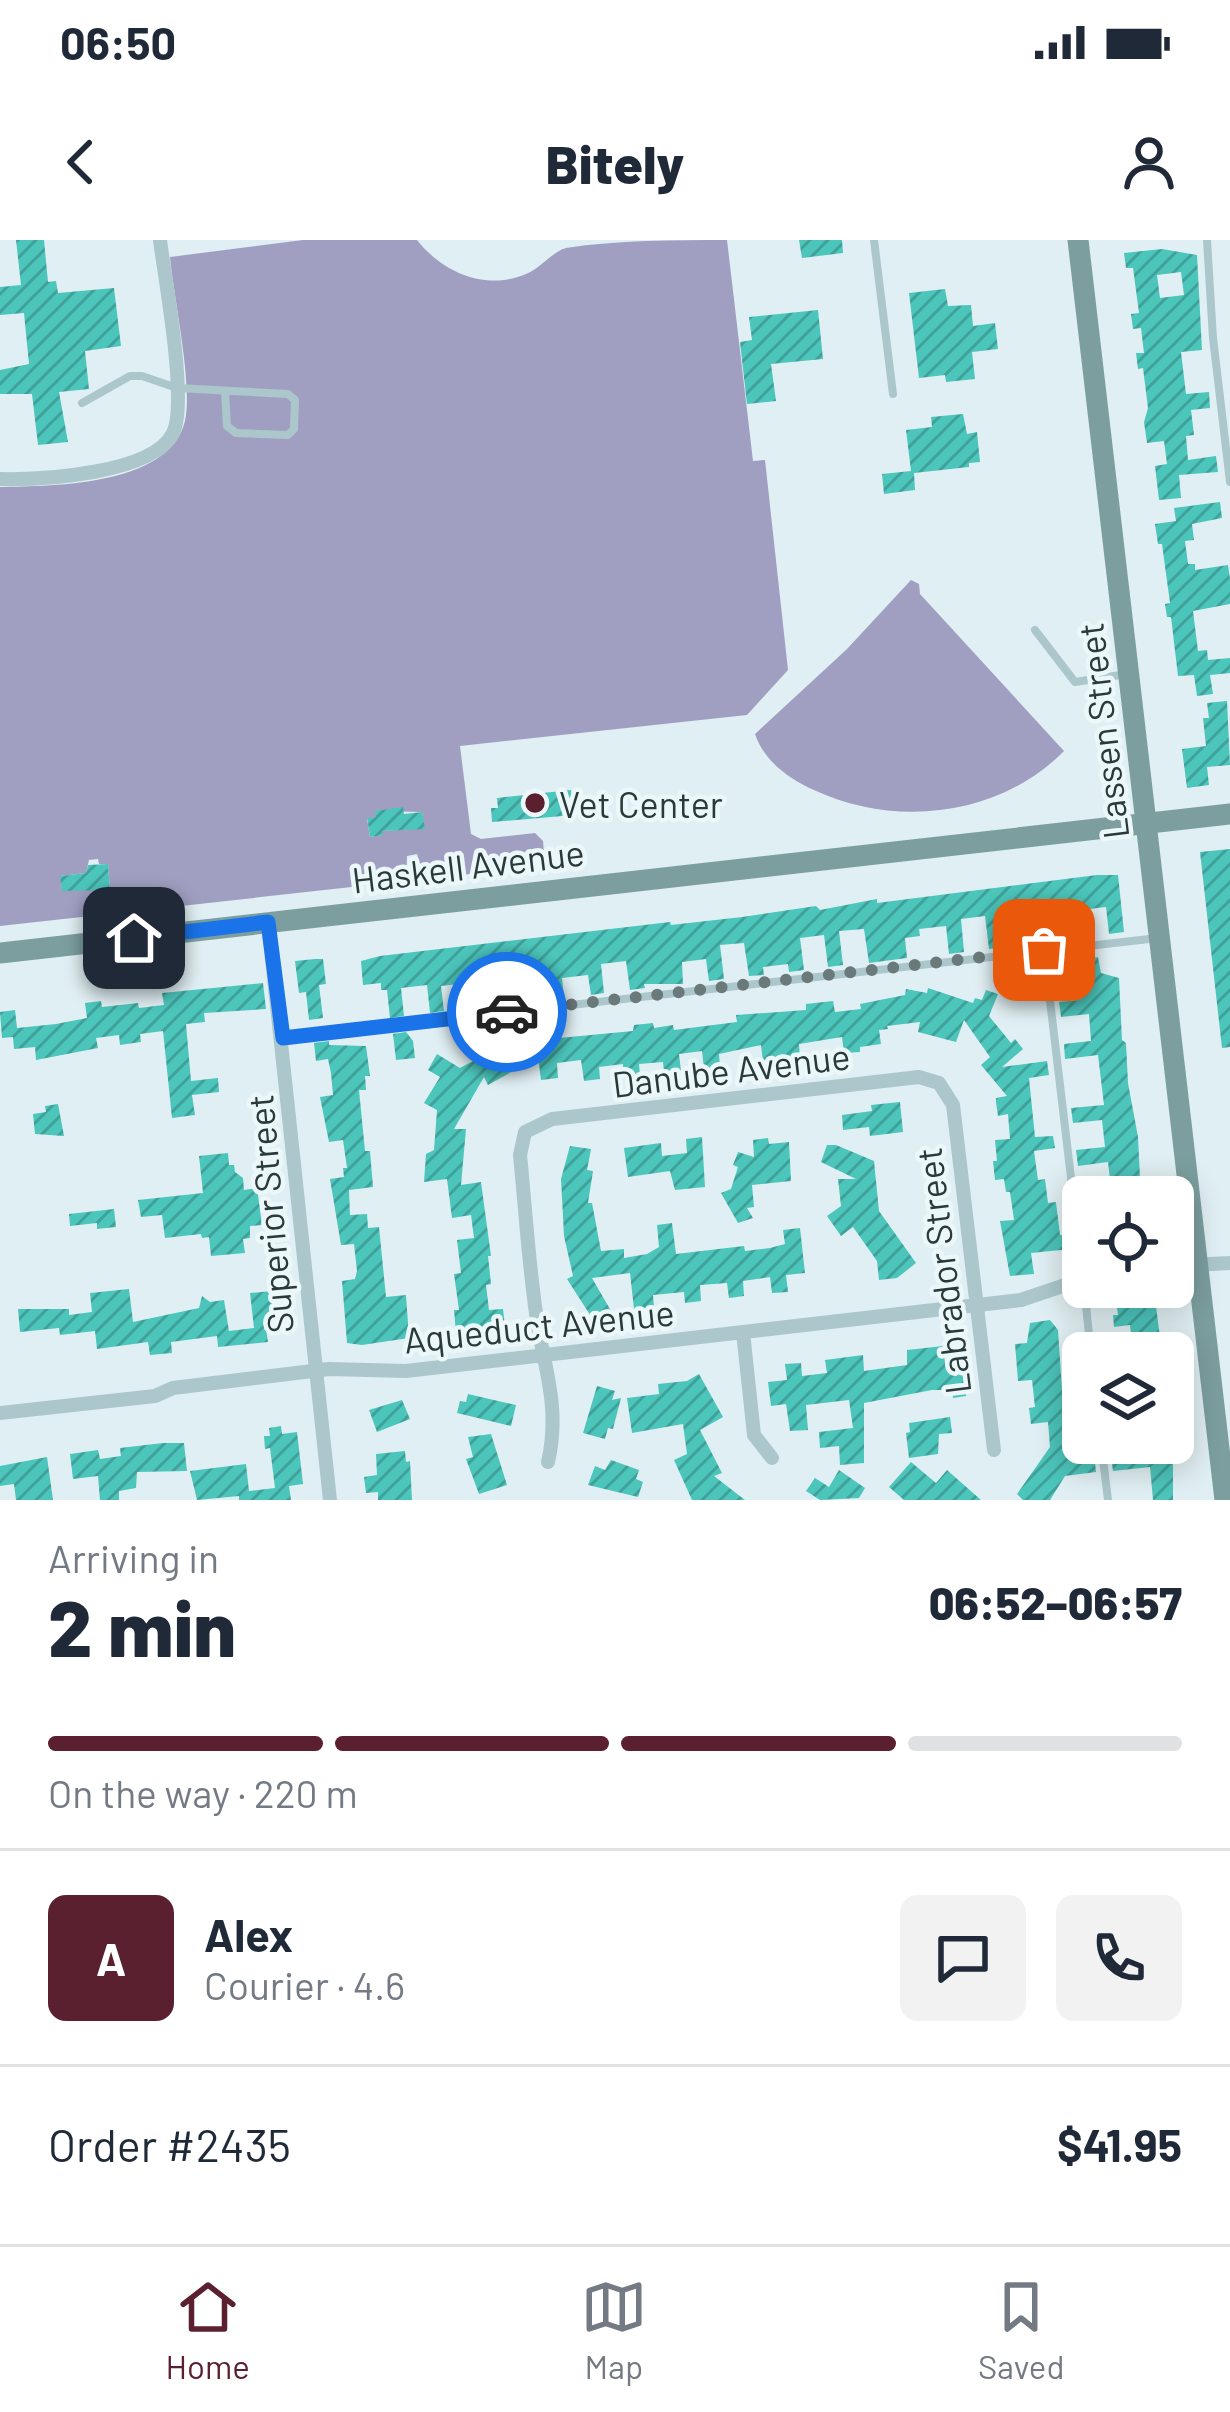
<!DOCTYPE html>
<meta charset="utf-8">
<style>
:root{--surface:#fff;--page:#f2f2f3;--text:#1f2937;--muted:#747a83;--line:#e0e1e3;--accent:#5b202f}
body{margin:0;font-family:Barlow,sans-serif;background:var(--page);color:var(--text);height:100vh;display:flex;flex-direction:column;font-size:45px;white-space:nowrap}
*{box-sizing:border-box;margin:0}
p{font-size:39px;color:var(--muted)}
.icon{flex:none;width:66px;height:66px;fill:none;stroke:currentColor;stroke-width:2;stroke-linecap:round;stroke-linejoin:round}
.map{position:relative;height:1260px;overflow:hidden}
.details{display:flex;flex-direction:column;background:var(--surface);flex:1}
.details>*{flex:none}
.buttons{position:absolute;left:1062px;top:936px;display:grid;gap:24px}
.buttons a{display:grid;place-items:center;width:132px;height:132px;border-radius:18px;background:var(--surface);box-shadow:0 6px 30px #0003;font-size:60px}
.pin{position:absolute;display:grid;place-items:center;width:102px;height:102px;color:#fff;margin:-51px;border-radius:24px;box-shadow:0 6px 18px #0006}
.courier{position:absolute;display:grid;place-items:center;width:120px;height:120px;margin:-60px;border:9px solid #1a73e8;border-radius:50%;background:#fff;color:#222;box-shadow:0 3px 15px #0007}
.head em{font-style:normal;font-weight:800}
.head div{display:flex;flex-direction:column-reverse}
.head{display:flex;align-items:center;justify-content:space-between;height:204px;padding:0 48px}
h1{font-size:78px;font-weight:800;line-height:90px}
.bar{display:grid;grid-template-columns:repeat(4,1fr);gap:18px 12px;align-content:center;height:144px;padding:0 48px}
.bar i{height:15px;border-radius:9px;background:var(--line)}
.bar .current{background:var(--accent)}
.bar p{grid-column:span 4}
.line{display:flex;align-items:center;gap:30px;padding:0 48px;border-top:3px solid var(--line)}
.line div{flex:1}
.round{display:grid;place-items:center;flex:none;width:126px;height:126px;border-radius:18px;background:var(--page)}
.status{display:flex;justify-content:space-between;align-items:center;height:84px;padding:0 60px;background:var(--surface);direction:ltr}
.status svg{height:33px;fill:currentColor}
header{display:flex;justify-content:space-between;align-items:center;height:156px;padding:0 48px;background:var(--surface);font-size:54px;font-weight:800}
.dock{display:flex;justify-content:space-around;align-items:center;height:168px;border-top:3px solid var(--line);background:var(--surface);font-size:33px;color:var(--muted)}
.dock a{display:grid;justify-items:center;gap:6px}
.dock .current{color:var(--accent)}
.map>svg:first-child{display:block}
</style>
<div class="status"><b>06:50</b><svg viewBox="0 0 49 12"><path d="M0 12V9h3v3zM5 12V6h3v6zM10 12V3h3v9zM15 12V0h3v12zM26 1h20v11H26zM47 4h2v5h-2z"/></svg></div>
<header><svg class="icon" aria-label="back" viewBox="0 0 24 24"><path d="M15 5l-7 7 7 7"/></svg>Bitely<svg class="icon" aria-label="person" viewBox="0 0 24 24"><circle cx="12" cy="8" r="4"/><path d="M4 21q1-7 8-7t8 7"/></svg></header>
<div class="map">
<svg width="1230" height="1260" viewBox="0 0 1230 1260">
<defs>
<pattern id="building-hatch" width="6" height="6" patternUnits="userSpaceOnUse" patternTransform="scale(3)"><rect width="6" height="6" fill="#4cc5bb"/><path d="M-1 1l2-2M0 6l6-6M5 7l2-2" fill="none" stroke="#3fa199"/></pattern>
</defs>
<rect width="100%" height="100%" fill="#e0eff3"/>
<path fill="#a09fc2" fill-rule="evenodd" d="M 303,0 L 417,0 C 443,33 486,51 526,34 C 541,28 552,12 566,8 C 617,0 674,0 727,0 L 753,221 L 765,220 L 788,430 L 747,475 L 460,506 L 471,594 L 481,599 L 535,593 L 543,601 L 545,626 L 424,639 L 417,614 L 407,616 L 406,641 L 0,686 L 0,247 C 54,246 177,246 186,175 C 191,136 174,59 170,17 ZM 376,571 L 422,572 L 424,588 L 382,591 L 382,595 L 370,597 L 367,579 L 376,577 ZM 98,619 L 99,624 L 108,624 L 110,650 L 62,650 L 61,636 L 86,633 L 89,620 Z
M 911,340 L 919,344 L 920,354 L 1064,511 C 999,577 895,588 814,550 C 789,539 764,521 755,494 L 847,409 Z"/>
<path fill="url(#building-hatch)" fill-rule="evenodd" d="M 16,0 L 44,0 L 48,42 L 56,41 L 58,53 L 114,48 L 121,106 L 85,111 L 89,149 L 59,152 L 68,202 L 38,205 L 32,154 L 0,154 L 0,130 L 29,124 L 24,73 L 0,75 L 0,47 L 21,45 Z
M 799,0 L 842,0 L 843,13 L 802,18 Z
M 1162,9 L 1197,15 L 1202,110 L 1181,112 L 1186,154 L 1209,152 L 1210,168 L 1191,170 L 1194,195 L 1186,196 L 1188,220 L 1216,216 L 1218,232 L 1179,235 L 1181,258 L 1159,260 L 1155,226 L 1167,224 L 1164,201 L 1147,203 L 1144,182 L 1148,168 L 1143,128 L 1138,129 L 1136,113 L 1144,113 L 1141,88 L 1133,89 L 1131,74 L 1139,73 L 1133,28 L 1126,28 L 1124,13 ZM 1181,32 L 1184,55 L 1160,58 L 1157,35 Z
M 945,49 L 948,66 L 971,65 L 973,86 L 995,83 L 998,109 L 972,112 L 975,139 L 946,142 L 945,135 L 919,138 L 909,53 Z
M 818,70 L 823,119 L 771,124 L 776,161 L 747,164 L 740,102 L 752,100 L 749,77 Z
M 963,174 L 967,194 L 977,192 L 980,222 L 969,223 L 969,227 L 914,233 L 915,250 L 884,254 L 882,234 L 911,231 L 906,190 L 932,187 L 931,177 Z
M 1220,262 L 1222,278 L 1192,284 L 1194,300 L 1185,301 L 1188,324 L 1195,324 L 1195,330 L 1228,325 L 1230,339 L 1230,364 L 1193,371 L 1198,411 L 1207,410 L 1208,420 L 1230,418 L 1230,433 L 1210,435 L 1213,454 L 1197,456 L 1194,435 L 1178,436 L 1171,377 L 1167,377 L 1165,364 L 1170,363 L 1162,304 L 1158,304 L 1155,284 L 1176,281 L 1174,268 Z
M 1227,461 L 1230,525 L 1207,527 L 1209,545 L 1187,548 L 1182,509 L 1206,506 L 1203,478 L 1209,478 L 1207,463 Z
M 571,550 L 574,575 L 492,582 L 491,568 L 498,568 L 497,558 Z
M 403,567 L 404,574 L 422,572 L 425,589 L 382,591 L 383,595 L 370,597 L 367,578 L 376,577 L 375,571 Z
M 1230,609 L 1230,807 L 1222,808 L 1200,612 Z
M 108,624 L 110,650 L 62,651 L 60,636 L 86,633 L 88,625 Z
M 1097,635 L 1118,635 L 1124,692 L 1109,694 L 1106,667 L 1081,670 L 1085,698 L 1069,700 L 1065,666 L 1042,669 L 1044,702 L 1030,704 L 1024,677 L 1001,680 L 1004,707 L 989,709 L 985,676 L 961,679 L 964,712 L 949,714 L 946,686 L 919,689 L 920,696 L 905,698 L 907,718 L 869,723 L 864,689 L 839,691 L 843,725 L 828,727 L 824,695 L 800,698 L 804,730 L 789,732 L 788,724 L 763,727 L 764,735 L 749,736 L 744,703 L 720,705 L 724,739 L 709,741 L 706,719 L 682,722 L 683,744 L 644,744 L 645,748 L 630,750 L 626,721 L 601,724 L 604,753 L 591,755 L 588,735 L 562,738 L 564,758 L 510,764 L 506,736 L 481,739 L 484,767 L 470,768 L 468,743 L 441,746 L 444,771 L 430,773 L 427,745 L 401,748 L 404,776 L 390,778 L 387,750 L 381,750 L 381,743 L 363,745 L 361,721 L 380,716 L 670,682 L 671,685 L 742,677 L 816,666 L 820,670 L 877,659 L 877,663 Z
M 1098,717 L 1101,733 L 1119,738 L 1122,800 L 1126,803 L 1128,843 L 1138,897 L 1141,957 L 1112,957 L 1108,922 L 1078,926 L 1076,910 L 1105,907 L 1102,880 L 1073,883 L 1071,868 L 1104,865 L 1098,815 L 1065,819 L 1064,804 L 1091,801 L 1089,774 L 1061,777 L 1059,762 L 1079,760 L 1074,722 Z
M 315,719 L 323,719 L 326,744 L 319,745 L 323,778 L 309,780 L 306,752 L 299,753 L 295,721 Z
M 263,743 L 266,769 L 204,773 L 205,782 L 186,784 L 191,841 L 218,838 L 219,852 L 192,855 L 195,875 L 172,878 L 163,791 L 140,794 L 141,802 L 120,805 L 119,795 L 96,798 L 98,808 L 36,820 L 35,807 L 14,809 L 13,797 L 2,798 L 0,772 L 15,770 L 17,788 L 56,784 L 87,778 L 85,763 L 101,761 L 102,767 L 138,763 L 139,768 L 164,765 L 162,753 Z
M 928,748 L 973,763 L 975,758 L 982,760 L 986,750 L 998,754 L 989,776 L 1011,803 L 1015,799 L 1023,809 L 1002,827 L 1047,821 L 1049,835 L 1029,838 L 1035,897 L 1053,896 L 1055,908 L 1034,911 L 1038,940 L 1045,939 L 1048,963 L 1056,962 L 1060,995 L 1069,994 L 1071,1009 L 1031,1013 L 1034,1034 L 1010,1036 L 1000,981 L 1014,980 L 1010,952 L 1006,952 L 1004,939 L 995,940 L 993,921 L 997,921 L 995,900 L 1010,899 L 1008,874 L 998,876 L 996,862 L 996,858 L 1007,856 L 981,825 L 990,817 L 964,780 L 956,802 L 918,792 L 920,782 L 887,786 L 888,789 L 879,790 L 881,804 L 860,807 L 860,812 L 844,813 L 842,797 L 799,804 L 800,818 L 763,822 L 761,805 L 719,814 L 720,827 L 704,829 L 702,811 L 679,814 L 681,831 L 664,833 L 663,822 L 639,824 L 640,836 L 624,838 L 623,824 L 599,827 L 600,839 L 584,841 L 581,820 L 557,823 L 558,838 L 541,840 L 538,817 L 488,845 L 484,837 L 454,889 L 466,889 L 461,945 L 481,942 L 491,1016 L 488,1016 L 491,1044 L 486,1045 L 489,1070 L 503,1069 L 505,1087 L 456,1093 L 454,1070 L 459,1070 L 454,1034 L 461,1033 L 457,1000 L 474,998 L 471,975 L 452,978 L 447,939 L 424,942 L 426,914 L 434,910 L 437,870 L 424,863 L 440,837 L 428,830 L 437,814 L 460,828 L 505,804 L 507,808 L 543,792 L 542,785 L 557,784 L 559,798 L 633,791 L 634,785 L 653,783 L 654,788 L 673,785 L 674,790 L 737,782 L 736,775 L 806,770 L 806,764 L 833,761 L 835,772 L 861,769 L 860,764 L 905,755 L 906,749 L 927,753 Z
M 406,792 L 413,801 L 415,818 L 396,820 L 393,794 Z
M 329,801 L 329,805 L 366,806 L 370,836 L 365,836 L 366,850 L 359,850 L 365,911 L 370,911 L 373,947 L 349,950 L 350,975 L 367,974 L 368,988 L 379,987 L 386,1057 L 406,1055 L 409,1098 L 362,1105 L 347,1103 L 342,1041 L 355,1039 L 357,1031 L 354,1004 L 341,1005 L 330,939 L 344,937 L 343,928 L 347,928 L 343,900 L 329,902 L 320,857 L 333,855 L 331,833 L 328,819 L 316,821 L 314,803 Z
M 900,862 L 903,892 L 870,896 L 869,887 L 843,890 L 842,875 L 872,871 L 871,865 Z
M 58,864 L 64,896 L 35,894 L 33,874 L 46,872 L 45,866 Z
M 702,897 L 705,947 L 675,950 L 670,931 L 628,937 L 624,908 L 661,903 L 662,916 L 687,913 L 686,899 Z
M 768,898 L 769,904 L 789,902 L 791,941 L 752,945 L 754,967 L 747,968 L 753,978 L 738,983 L 721,953 L 731,949 L 738,927 L 733,925 L 738,912 L 754,917 L 753,900 Z
M 827,905 L 836,905 L 874,921 L 879,971 L 916,1023 L 897,1038 L 879,1040 L 877,1021 L 853,987 L 841,996 L 827,976 L 841,966 L 838,939 L 856,939 L 821,922 Z
M 570,906 L 591,909 L 587,930 L 593,931 L 588,963 L 592,963 L 601,1011 L 624,1009 L 624,1018 L 647,1014 L 659,1007 L 657,985 L 672,983 L 676,1014 L 744,1006 L 745,1011 L 770,1008 L 785,1004 L 783,990 L 800,988 L 805,1033 L 786,1035 L 788,1052 L 772,1053 L 770,1037 L 743,1041 L 744,1056 L 729,1058 L 727,1043 L 700,1045 L 701,1061 L 685,1063 L 684,1052 L 653,1055 L 654,1067 L 634,1069 L 630,1033 L 592,1038 L 618,1083 L 606,1085 L 600,1077 L 594,1081 L 567,1039 L 573,1036 L 564,996 L 561,939 Z
M 228,913 L 229,925 L 234,925 L 235,932 L 243,938 L 244,950 L 257,948 L 262,985 L 250,986 L 250,998 L 243,999 L 245,1013 L 211,1016 L 209,997 L 202,998 L 201,994 L 165,998 L 162,975 L 141,977 L 138,960 L 203,953 L 199,916 Z
M 114,969 L 116,987 L 97,989 L 97,983 L 70,986 L 69,974 Z
M 129,1049 L 133,1082 L 199,1068 L 202,1056 L 210,1062 L 224,1060 L 229,1091 L 254,1088 L 250,1053 L 282,1050 L 286,1087 L 266,1089 L 268,1102 L 218,1107 L 217,1096 L 171,1102 L 172,1113 L 150,1115 L 148,1102 L 97,1109 L 95,1091 L 60,1095 L 59,1088 L 20,1092 L 18,1069 L 69,1069 L 69,1075 L 92,1072 L 90,1053 Z
M 1139,1051 L 1141,1068 L 1156,1066 L 1162,1113 L 1133,1113 L 1130,1085 L 1114,1087 L 1113,1075 L 1118,1075 L 1115,1054 Z
M 1050,1080 L 1058,1090 L 1063,1165 L 1079,1163 L 1079,1206 L 1093,1205 L 1096,1232 L 1065,1236 L 1050,1260 L 1023,1260 L 1017,1254 L 1050,1207 L 1048,1182 L 1031,1184 L 1029,1168 L 1035,1167 L 1032,1140 L 1018,1141 L 1015,1104 L 1027,1103 L 1030,1083 Z
M 943,1106 L 945,1123 L 963,1121 L 966,1156 L 953,1158 L 952,1150 L 932,1150 L 864,1163 L 864,1223 L 840,1225 L 839,1206 L 820,1208 L 819,1192 L 853,1188 L 849,1160 L 806,1165 L 808,1190 L 790,1191 L 786,1164 L 771,1166 L 768,1142 L 787,1140 L 785,1124 L 801,1123 L 802,1136 L 827,1133 L 825,1120 L 863,1115 L 864,1131 L 907,1125 L 907,1110 Z
M 699,1134 L 723,1177 L 700,1190 L 722,1233 L 714,1236 L 745,1260 L 692,1260 L 674,1220 L 687,1214 L 683,1184 L 632,1193 L 627,1158 L 659,1154 L 658,1144 L 687,1141 Z
M 597,1146 L 615,1151 L 612,1160 L 621,1158 L 613,1189 L 608,1188 L 605,1199 L 583,1193 Z
M 468,1154 L 516,1165 L 511,1186 L 457,1173 L 460,1161 L 466,1162 Z
M 402,1160 L 410,1179 L 377,1192 L 369,1170 Z
M 950,1177 L 952,1193 L 939,1194 L 938,1214 L 909,1218 L 906,1193 L 910,1192 L 909,1183 Z
M 281,1186 L 282,1194 L 297,1192 L 303,1244 L 289,1246 L 291,1260 L 239,1260 L 239,1256 L 197,1260 L 190,1231 L 246,1224 L 249,1251 L 275,1248 L 270,1208 L 265,1209 L 264,1196 L 270,1196 L 269,1188 Z
M 491,1194 L 507,1245 L 479,1254 L 466,1219 L 473,1217 L 468,1197 Z
M 163,1203 L 184,1203 L 187,1231 L 137,1232 L 136,1248 L 119,1251 L 119,1260 L 100,1260 L 98,1236 L 73,1239 L 70,1214 L 98,1210 L 100,1219 L 121,1216 L 120,1208 Z
M 1109,1203 L 1173,1203 L 1173,1260 L 1153,1260 L 1150,1227 L 1113,1231 Z
M 405,1211 L 406,1222 L 410,1221 L 412,1260 L 378,1260 L 378,1252 L 366,1253 L 364,1237 L 377,1235 L 376,1214 Z
M 47,1217 L 53,1260 L 16,1260 L 14,1244 L 0,1246 L 0,1226 Z
M 611,1220 L 639,1230 L 636,1239 L 643,1242 L 638,1257 L 588,1245 L 595,1226 L 605,1230 Z
M 911,1222 L 936,1243 L 947,1230 L 981,1260 L 904,1260 L 889,1247 Z
M 839,1230 L 865,1248 L 859,1258 L 820,1260 L 806,1251 L 815,1238 L 829,1247 Z"/>
<g fill="none" stroke-linecap="round" stroke-linejoin="round">
<path stroke="#abc7cb" stroke-width="8" d="M 874,0 L 893,154
M 1207,0 L 1213,98 L 1230,242
M 82,163 L 130,136 L 142,136 L 177,148 L 288,154 L 295,160 L 294,189 L 288,195 L 236,193 L 227,186 L 225,151
M 1035,390 L 1075,442 L 1127,434
M 1044,710 L 1083,1039
M 283,798 L 1158,698
M 1084,1047 L 1091,1113
M 1101,1203 L 1108,1260"/>
<path stroke="#abc7cb" stroke-width="14" d="M 0,239 C 41,240 153,234 173,193 C 188,162 165,40 160,0
M 268,682 L 330,1260
M 1173,1026 L 1230,1023
M 743,1092 L 754,1195 L 772,1218
M 0,1173 L 155,1156 L 173,1148 L 329,1129 L 406,1131 L 1021,1060 L 1083,1039
M 548,1222 C 559,1175 548,1138 539,1093 C 529,1034 526,974 520,915 L 525,892 L 552,879 L 919,837 L 939,843 L 953,865 L 994,1210"/>
<path stroke="#7c9e9f" stroke-width="21" d="M 1078,0 L 1225,1260
M 0,713 L 1230,574"/>
</g>
<g fill="none" stroke-linecap="round" stroke-linejoin="round">
<path stroke="#6a797a" stroke-width="12" stroke-dasharray="0 21.6" d="M 507,772 L 1044,710"/>
<path stroke="#1a73e8" stroke-width="15" d="M 134,698 L 268,682 L 283,798 L 507,772"/>
</g>
<circle fill="#5b202f" stroke="#ecf7fa" stroke-width="4.5" cx="535" cy="563" r="12"/>
<g text-anchor="middle" dominant-baseline="central" stroke-width="9" stroke-linejoin="round" paint-order="stroke">
<g font-size="36" fill="#2a3939" stroke="#ecf7fa">
<text transform="translate(1102 491) rotate(-97)">Lassen Street</text>
<text transform="translate(468 625) rotate(-7)">Haskell Avenue</text>
<text transform="translate(731 829) rotate(-7)">Danube Avenue</text>
<text transform="translate(269 974) rotate(-95)">Superior Street</text>
<text transform="translate(942 1031) rotate(-97)">Labrador Street</text>
<text transform="translate(539 1085) rotate(-6)">Aqueduct Avenue</text>
</g>
<g font-size="36" fill="#2a3939" stroke="#ecf7fa" text-anchor="start">
<text x="559" y="563">Vet Center</text>
</g>
</g>
</svg>
<div class="buttons">
<a><svg class="icon" aria-label="locate" viewBox="0 0 24 24"><circle cx="12" cy="12" r="6"/><path d="M12 2v4M12 18v4M2 12h4M18 12h4"/></svg></a>
<a><svg class="icon" aria-label="layers" viewBox="0 0 24 24"><path d="M12 4l9 5-9 5-9-5zM3 14l9 5 9-5"/></svg></a>
</div>
<div class="pin" style="left:1044px;top:710px;background:#ea580c"><svg class="icon" aria-label="bag" viewBox="0 0 24 24"><path d="M5 8h14l-1 12H6zM9 8a3 3 0 0 1 6 0"/></svg></div>
<div class="pin" style="left:134px;top:698px;background:#1f2937"><svg class="icon" aria-label="home" viewBox="0 0 24 24"><path d="M3 11l9-7 9 7M6 9v11h12V9"/></svg></div>
<div class="courier" style="left:507px;top:772px"><svg class="icon" aria-label="car" viewBox="0 0 24 24"><path d="M5 17H2v-5l4-1 3-4h7l3 4 3 1v5h-3M9 17h6M6 11h13"/><circle cx="7" cy="17" r="2"/><circle cx="17" cy="17" r="2"/></svg></div>
</div>
<section class="details">
<div class="head"><div><h1>2 min</h1><p>Arriving in</p></div><em>06:52–06:57</em></div>
<div class="bar"><i class="current"></i><i class="current"></i><i class="current"></i><i></i><p>On the way · 220 m</p></div>
<div class="line" style="height:216px"><b class="round" style="background:var(--accent);color:#fff">A</b><div><b>Alex</b><p>Courier · 4.6</p></div><a class="round"><svg class="icon" aria-label="chat" viewBox="0 0 24 24"><path d="M4 5h16v11H9l-5 4z"/></svg></a><a class="round"><svg class="icon" aria-label="phone" viewBox="0 0 24 24"><path d="M5 4h4l2 5-3 2q2 4 5 5l2-3 5 2v4C11 20 4 13 5 4z"/></svg></a></div>
<div class="line" style="height:156px"><div>Order #2435</div><b>$41.95</b></div>
</section>
<nav class="dock">
<a class="current"><svg class="icon" aria-label="home" viewBox="0 0 24 24"><path d="M3 11l9-7 9 7M6 9v11h12V9"/></svg>Home</a>
<a><svg class="icon" aria-label="map" viewBox="0 0 24 24"><path d="M3 6l6-2 6 2 6-2v14l-6 2-6-2-6 2zM9 4v14M15 6v14"/></svg>Map</a>
<a><svg class="icon" aria-label="saved" viewBox="0 0 24 24"><path d="M7 4h10v16l-5-4-5 4z"/></svg>Saved</a>
</nav>
